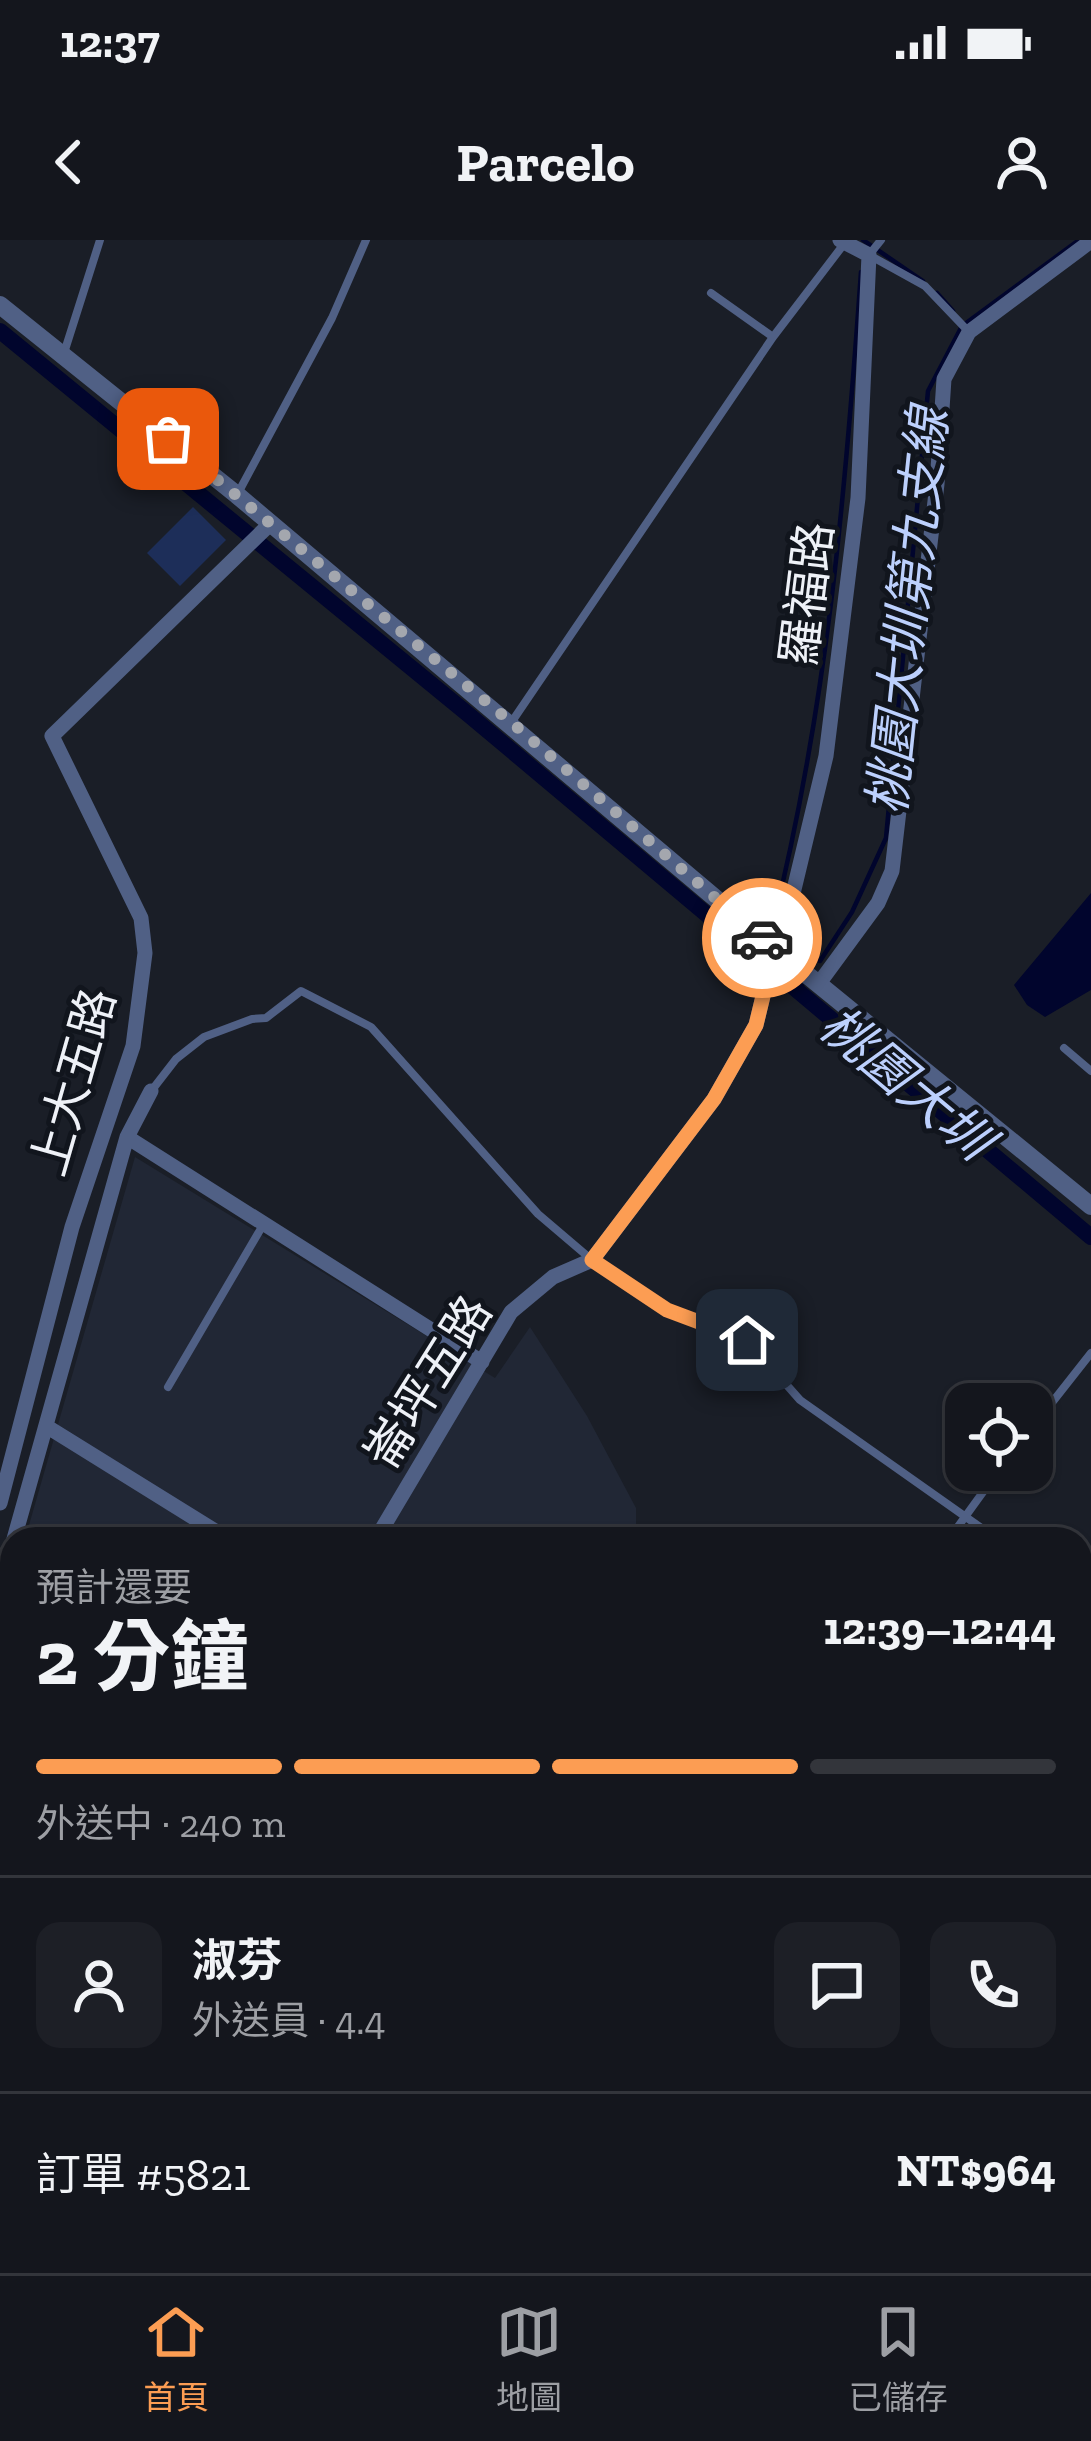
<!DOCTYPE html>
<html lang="zh-TW">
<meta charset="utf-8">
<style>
:root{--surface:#14161d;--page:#1d1f26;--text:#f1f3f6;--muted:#9d9fa4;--line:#33353b;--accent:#fc9d53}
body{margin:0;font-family:"Zilla Slab","Noto Sans TC",serif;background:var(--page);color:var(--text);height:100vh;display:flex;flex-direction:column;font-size:45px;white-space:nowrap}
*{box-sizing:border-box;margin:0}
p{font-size:39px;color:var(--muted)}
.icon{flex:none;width:66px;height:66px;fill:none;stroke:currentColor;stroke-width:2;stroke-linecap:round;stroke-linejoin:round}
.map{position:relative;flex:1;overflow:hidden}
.side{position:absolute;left:0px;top:1287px;width:1092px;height:747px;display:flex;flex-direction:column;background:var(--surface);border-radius:36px 36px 0 0;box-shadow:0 3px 9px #0004,0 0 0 3px var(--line)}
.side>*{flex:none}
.controls{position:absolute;left:945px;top:1143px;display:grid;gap:24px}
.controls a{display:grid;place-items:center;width:108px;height:108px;border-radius:24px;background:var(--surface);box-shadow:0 3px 9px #0004,0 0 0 3px var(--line);font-size:60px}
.pin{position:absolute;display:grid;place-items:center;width:102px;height:102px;color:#fff;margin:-51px;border-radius:24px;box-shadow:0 6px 18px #0006}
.courier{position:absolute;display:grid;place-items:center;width:120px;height:120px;margin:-60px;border:9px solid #fc9d53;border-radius:50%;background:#fff;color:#222;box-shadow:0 3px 15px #0007}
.head em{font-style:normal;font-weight:700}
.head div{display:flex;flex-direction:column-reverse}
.head{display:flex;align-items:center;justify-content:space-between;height:204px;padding:0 36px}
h1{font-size:78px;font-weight:700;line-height:90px}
.bar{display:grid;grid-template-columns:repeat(4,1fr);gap:18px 12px;align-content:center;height:144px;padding:0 36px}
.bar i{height:15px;border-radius:9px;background:var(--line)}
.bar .on{background:var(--accent)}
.bar p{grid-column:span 4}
.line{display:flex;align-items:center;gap:30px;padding:0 36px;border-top:3px solid var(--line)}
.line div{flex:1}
.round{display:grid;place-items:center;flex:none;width:126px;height:126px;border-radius:24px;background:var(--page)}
.status{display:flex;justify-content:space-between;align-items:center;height:84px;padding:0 60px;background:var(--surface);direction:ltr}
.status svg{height:33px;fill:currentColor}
header{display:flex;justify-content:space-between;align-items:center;height:156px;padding:0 36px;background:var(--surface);font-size:54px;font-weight:700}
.tabs{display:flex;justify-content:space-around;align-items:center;height:168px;border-top:3px solid var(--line);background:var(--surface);font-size:33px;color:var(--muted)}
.tabs a{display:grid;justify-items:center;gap:6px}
.tabs .on{color:var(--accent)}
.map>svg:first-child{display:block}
</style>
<div class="status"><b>12:37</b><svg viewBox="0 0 49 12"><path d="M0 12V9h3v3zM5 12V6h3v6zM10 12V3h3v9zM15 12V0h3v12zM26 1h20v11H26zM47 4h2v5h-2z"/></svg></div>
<header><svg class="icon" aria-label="back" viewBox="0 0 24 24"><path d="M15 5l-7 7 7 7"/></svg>Parcelo<svg class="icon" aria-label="person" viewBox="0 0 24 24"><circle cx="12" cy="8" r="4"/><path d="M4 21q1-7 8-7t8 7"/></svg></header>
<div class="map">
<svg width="1091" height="2033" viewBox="0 0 1091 2033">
<rect width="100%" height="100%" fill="#1a1e27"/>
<path fill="#212735" d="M 135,917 L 495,1138 L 530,1087 L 587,1176 L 636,1268 L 636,1299 L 25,1299 Z
M 12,1368 L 12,1608 L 0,1592 L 0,1432 Z"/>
<path fill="#01052d" d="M 1091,653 L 1091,750 L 1045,777 L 1027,765 L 1014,745 Z
M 11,1646 L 14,2022 L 0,2030 L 0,1649 Z"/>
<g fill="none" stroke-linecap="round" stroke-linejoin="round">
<path stroke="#01052d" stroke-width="4.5" d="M 863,0 L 923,41
M 937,53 L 953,71
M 772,688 C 827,467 845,258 861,32
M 820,721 L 852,672 L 886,598 L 928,151 L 962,86 L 1079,0
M 763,723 L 764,714
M 797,752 L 802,746"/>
<path stroke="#01052d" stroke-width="16" d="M 0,91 L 469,475 L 1091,997"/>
</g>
<path fill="#1d2e59" d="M 193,267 L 226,300 L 180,346 L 147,313 Z"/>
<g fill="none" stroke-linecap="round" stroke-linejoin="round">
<path stroke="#506085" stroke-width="8" d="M 881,0 L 869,15 L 925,46 L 969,92
M 711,53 L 773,97
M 64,113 L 100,0
M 237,255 L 332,78 L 366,0
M 511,483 L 773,97 L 844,4
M 1064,808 L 1091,831
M 152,850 L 176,819 L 204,797 L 252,779 L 266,778 L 301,751 L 371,787 L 538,974 L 592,1020 L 667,1070 L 747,1100 L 800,1160 L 997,1299
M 168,1147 L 263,985
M 1032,1188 L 1091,1113
M 949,1299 L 999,1230
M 1080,1351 L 1091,1356
M 1080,1691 L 1091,1683
M 1080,1901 L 1082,1902
M 720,2022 L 756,2033
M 35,2025 L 46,2022
M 817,2033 L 823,2022"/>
<path stroke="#506085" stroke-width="15" d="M 820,742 L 878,663 L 892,631 L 937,244 L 944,139 L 969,92 L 1091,1
M 127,897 L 482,1122
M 46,1186 L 228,1299
M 0,1263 L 72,987 L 133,806 L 145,713 L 141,678 L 52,496 L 270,284
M 14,1299 L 127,897 L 151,851
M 376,1299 L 511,1072 L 553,1037 L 592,1020 L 714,859 L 756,785 L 764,752 L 779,728 L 779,712 L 826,516 L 858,258 L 869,15 L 840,0
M 0,1351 L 12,1305
M 0,1431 L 12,1439"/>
<path stroke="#506085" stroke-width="18" d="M 0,65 L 237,255 L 779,712 L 1091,966"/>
</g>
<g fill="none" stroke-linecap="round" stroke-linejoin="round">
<path stroke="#a4a7ae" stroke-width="12" stroke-dasharray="0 21.6" d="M 168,199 L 511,482 L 762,698"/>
<path stroke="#fc9d53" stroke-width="15" d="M 747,1100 L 667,1070 L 592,1020 L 714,859 L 756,785 L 764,752 L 779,728 L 779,712 L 762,698"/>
</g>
<g text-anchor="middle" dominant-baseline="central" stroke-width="10" stroke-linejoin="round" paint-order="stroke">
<g font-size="48" fill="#eef1f7" stroke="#11151d">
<text transform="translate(807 354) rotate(-83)">羅福路</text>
<text transform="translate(73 842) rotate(-74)">上大五路</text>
<text transform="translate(428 1142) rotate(-58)">崙坪五路</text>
</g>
<g font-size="51" font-style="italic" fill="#bcd0fd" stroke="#11151d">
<text transform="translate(908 371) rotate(-84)">桃園大圳第九支線</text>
<text transform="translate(906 843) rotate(40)">桃園大圳</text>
</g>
</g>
</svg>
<div class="controls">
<a><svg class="icon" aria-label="locate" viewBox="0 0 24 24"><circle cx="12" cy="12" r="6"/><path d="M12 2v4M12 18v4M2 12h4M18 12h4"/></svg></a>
</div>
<div class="pin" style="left:168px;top:199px;background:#ea580c"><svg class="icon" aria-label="bag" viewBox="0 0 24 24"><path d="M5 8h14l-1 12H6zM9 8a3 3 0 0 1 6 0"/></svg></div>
<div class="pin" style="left:747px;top:1100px;background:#1f2937"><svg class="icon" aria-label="home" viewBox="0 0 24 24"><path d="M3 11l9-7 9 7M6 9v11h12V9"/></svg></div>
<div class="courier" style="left:762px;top:698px"><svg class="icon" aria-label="car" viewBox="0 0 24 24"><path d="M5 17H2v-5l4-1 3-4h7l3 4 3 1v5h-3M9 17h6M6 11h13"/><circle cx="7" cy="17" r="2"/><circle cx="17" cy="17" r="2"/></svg></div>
<section class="side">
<div class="head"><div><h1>2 分鐘</h1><p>預計還要</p></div><em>12:39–12:44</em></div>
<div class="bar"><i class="on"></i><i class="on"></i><i class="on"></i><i></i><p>外送中 · 240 m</p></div>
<div class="line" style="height:216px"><a class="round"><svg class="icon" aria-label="person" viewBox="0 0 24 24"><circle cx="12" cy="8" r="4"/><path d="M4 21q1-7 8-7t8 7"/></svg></a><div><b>淑芬</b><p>外送員 · 4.4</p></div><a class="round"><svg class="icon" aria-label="chat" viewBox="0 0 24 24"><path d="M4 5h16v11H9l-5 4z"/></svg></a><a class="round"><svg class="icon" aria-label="phone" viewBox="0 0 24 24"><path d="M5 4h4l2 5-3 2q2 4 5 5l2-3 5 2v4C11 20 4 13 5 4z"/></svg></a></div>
<div class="line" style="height:156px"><div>訂單 #5821</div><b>NT$964</b></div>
</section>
</div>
<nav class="tabs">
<a class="on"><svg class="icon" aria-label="home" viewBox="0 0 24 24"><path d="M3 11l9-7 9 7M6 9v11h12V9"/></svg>首頁</a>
<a><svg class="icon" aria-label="map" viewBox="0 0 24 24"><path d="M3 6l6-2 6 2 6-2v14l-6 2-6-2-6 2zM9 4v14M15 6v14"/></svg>地圖</a>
<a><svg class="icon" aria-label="saved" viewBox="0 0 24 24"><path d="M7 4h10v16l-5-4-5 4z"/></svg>已儲存</a>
</nav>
